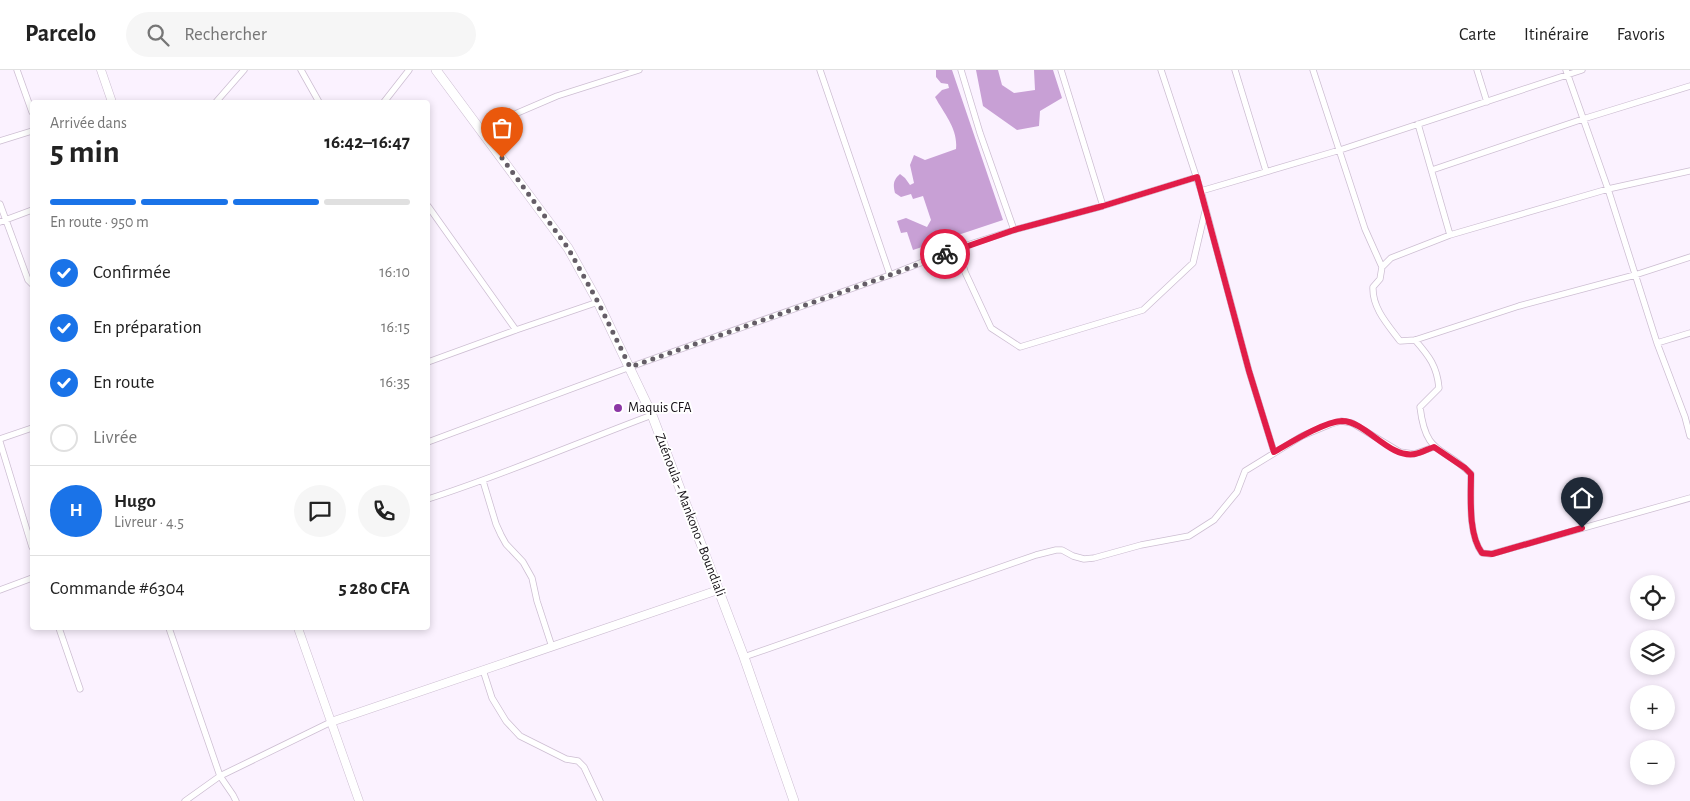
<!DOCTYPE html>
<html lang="fr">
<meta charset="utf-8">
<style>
:root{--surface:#fff;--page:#f6f6f6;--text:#222;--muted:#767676;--line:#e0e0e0;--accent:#1a73e8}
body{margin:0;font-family:"Alegreya Sans",sans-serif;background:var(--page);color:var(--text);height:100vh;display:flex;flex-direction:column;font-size:19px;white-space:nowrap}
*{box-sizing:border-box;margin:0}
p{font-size:16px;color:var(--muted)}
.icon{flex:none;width:28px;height:28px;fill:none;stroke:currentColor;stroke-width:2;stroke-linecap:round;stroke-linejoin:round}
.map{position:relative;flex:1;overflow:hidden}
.details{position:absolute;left:30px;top:30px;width:400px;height:530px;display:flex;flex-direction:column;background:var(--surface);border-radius:5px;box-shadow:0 2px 8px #0003}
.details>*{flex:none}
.buttons{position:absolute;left:1630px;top:505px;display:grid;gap:10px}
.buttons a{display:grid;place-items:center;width:45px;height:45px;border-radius:50%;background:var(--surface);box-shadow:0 2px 8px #0003;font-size:25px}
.pin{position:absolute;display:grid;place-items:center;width:42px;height:42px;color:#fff;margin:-51px -21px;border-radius:50% 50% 50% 0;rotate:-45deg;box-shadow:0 0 5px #0007}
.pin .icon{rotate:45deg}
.courier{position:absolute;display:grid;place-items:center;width:50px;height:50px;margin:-25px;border:4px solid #e11d48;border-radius:50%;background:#fff;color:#222;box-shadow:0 1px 6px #0007}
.overview em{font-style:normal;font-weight:700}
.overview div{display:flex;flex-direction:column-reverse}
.overview{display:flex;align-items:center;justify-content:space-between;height:85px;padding:0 20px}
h1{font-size:32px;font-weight:700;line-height:38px}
.bar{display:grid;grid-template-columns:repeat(4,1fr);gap:8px 5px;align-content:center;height:60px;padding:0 20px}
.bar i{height:6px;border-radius:4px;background:var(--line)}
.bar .current{background:var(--accent)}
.bar p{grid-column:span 4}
.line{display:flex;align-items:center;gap:12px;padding:0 20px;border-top:1px solid var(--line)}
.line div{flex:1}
.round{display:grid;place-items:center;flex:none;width:52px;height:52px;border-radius:26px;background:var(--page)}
ol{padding:0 20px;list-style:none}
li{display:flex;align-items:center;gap:15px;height:55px}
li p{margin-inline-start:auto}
li .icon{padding:5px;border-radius:50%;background:var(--accent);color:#fff;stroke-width:4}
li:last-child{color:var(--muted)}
li i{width:28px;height:28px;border:2px solid var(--line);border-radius:50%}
header{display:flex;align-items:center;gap:30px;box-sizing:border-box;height:70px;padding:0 25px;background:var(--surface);border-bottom:1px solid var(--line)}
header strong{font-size:24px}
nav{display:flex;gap:28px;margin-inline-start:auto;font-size:18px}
.search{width:350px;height:45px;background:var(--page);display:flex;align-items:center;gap:12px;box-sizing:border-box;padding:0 18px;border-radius:28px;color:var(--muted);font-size:19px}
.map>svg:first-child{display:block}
</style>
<header>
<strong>Parcelo</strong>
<div class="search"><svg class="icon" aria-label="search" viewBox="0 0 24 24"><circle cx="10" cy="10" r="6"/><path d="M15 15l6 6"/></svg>Rechercher</div>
<nav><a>Carte</a><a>Itinéraire</a><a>Favoris</a></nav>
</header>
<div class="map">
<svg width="1690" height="731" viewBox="0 0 1690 731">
<rect width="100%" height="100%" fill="#fbf2ff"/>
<path fill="#c8a0d5" d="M 936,0 L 952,0 L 1003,150 L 913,180 L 907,162 L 901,163 L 897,151 L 906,148 L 927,157 L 931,150 L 923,126 L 913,129 L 911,124 L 901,127 L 895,123 C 893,115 893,110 900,104 L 905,108 L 910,115 L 914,113 L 910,95 L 914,85 L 925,90 L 956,79 C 958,59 945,45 935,27 L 942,20 L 949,18 L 948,14 L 941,13 L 936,7 Z
M 976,0 L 998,0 L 1002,15 L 1014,23 L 1035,20 L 1034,0 L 1053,0 L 1062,28 L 1040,41 L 1039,56 L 1017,60 L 983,36 Z"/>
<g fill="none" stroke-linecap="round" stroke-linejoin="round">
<defs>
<path id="minor" d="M 17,0 L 32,42
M 301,0 L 319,32
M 820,0 L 890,205
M 961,0 L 980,63 L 1014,160
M 1061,0 L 1103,136
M 1161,0 L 1201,121 L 1249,301 L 1274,382
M 1235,0 L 1266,101
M 1313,0 L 1365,159 L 1382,197 L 1380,209 L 1373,217 C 1372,238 1388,255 1400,271 L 1415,270 L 1519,236 L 1635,205 L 1690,187
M 1477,0 L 1487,32
M 1566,0 L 1608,119 L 1657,273 L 1685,347 L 1690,366
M 216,32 L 244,0
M 384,32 L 409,0
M 1418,54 L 1450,165
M 480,59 L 557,26 L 639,0
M 0,71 L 32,61
M 1432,100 L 1583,49 L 1690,16
M 1201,121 L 1340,80 L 1582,0
M 0,134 L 28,210 L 32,214
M 428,136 L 516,260
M 0,152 L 32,140
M 958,178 L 965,202 L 991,258 L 1020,277 L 1143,240 L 1193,193 L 1205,142
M 1382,197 L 1391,188 L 1450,165 L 1608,119 L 1690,101
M 1415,270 C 1429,286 1437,296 1439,318 L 1420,337 C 1426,387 1443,375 1471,404 C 1471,428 1468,464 1482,483 L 1491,484 L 1690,428
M 1657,273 L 1690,263
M 428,292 L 516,260 L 598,232
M 0,369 L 32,358
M 0,372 L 32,477
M 428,372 L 630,297 L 890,205 L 958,178 L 1014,160 L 1103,136 L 1197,107
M 483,411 L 496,454 L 501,465 L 506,474 L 523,492 L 532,508 L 537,531 L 552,577
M 428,429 C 503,405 577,373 652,345
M 0,520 L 32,508
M 59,558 L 80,619
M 169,558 L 220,706 L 233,725 L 236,731
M 744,587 L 1036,485 L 1056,480 L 1062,480 L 1073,486 L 1084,489 L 1094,488 L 1141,475 L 1189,466 L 1214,450 L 1237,422 L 1245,401 L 1302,366 L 1331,354 L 1341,351 L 1352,353 L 1400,382 L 1414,384 L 1434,377
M 483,600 L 492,628 L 506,651 L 520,666 L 566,689 L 578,691 L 584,697 L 600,731
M 185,731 L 220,706 L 331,652"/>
<path id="tertiary" d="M 101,0 L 112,32
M 298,558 L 359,731
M 331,652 L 718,520"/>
<path id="secondary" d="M 436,0 L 568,178 L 598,232 L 652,345 L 744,587 L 794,731"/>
</defs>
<use href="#minor" stroke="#cdbed2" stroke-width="7"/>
<use href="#tertiary" stroke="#cdbed2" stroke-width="9"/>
<use href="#secondary" stroke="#cdbed2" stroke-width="10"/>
<use href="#minor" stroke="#fff" stroke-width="5.5"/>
<use href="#tertiary" stroke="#fff" stroke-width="8"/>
<use href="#secondary" stroke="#fff" stroke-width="9"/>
</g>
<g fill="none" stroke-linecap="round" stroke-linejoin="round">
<path stroke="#655e67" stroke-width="5" stroke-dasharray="0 9" d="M 502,88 L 568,178 L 598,232 L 630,297 L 890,205 L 945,184"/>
<path stroke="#e11d48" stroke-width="6" d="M 945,184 L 1014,160 L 1103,136 L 1197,107 L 1249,301 L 1274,382 C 1290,373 1323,352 1342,351 C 1366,351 1389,389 1415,384 C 1421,383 1428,379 1434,377 L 1465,398 L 1471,404 C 1471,428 1468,464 1482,483 L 1492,484 L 1582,458"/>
</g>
<circle fill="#8c37a5" stroke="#fff" stroke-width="2" cx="618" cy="338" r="5"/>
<g text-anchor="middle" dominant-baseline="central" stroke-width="4" stroke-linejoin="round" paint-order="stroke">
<g font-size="14" fill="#140f15" stroke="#fff" text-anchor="start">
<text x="628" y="338">Maquis CFA</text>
</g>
<g font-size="14" fill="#140f15" stroke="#fff">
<text transform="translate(690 445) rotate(69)">Zuénoula - Mankono - Boundiali</text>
</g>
</g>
</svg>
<div class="buttons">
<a><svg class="icon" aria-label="locate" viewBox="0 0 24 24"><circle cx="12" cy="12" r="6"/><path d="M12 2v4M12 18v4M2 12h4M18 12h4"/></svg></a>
<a><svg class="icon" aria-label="layers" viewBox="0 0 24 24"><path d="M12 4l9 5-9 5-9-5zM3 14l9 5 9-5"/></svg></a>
<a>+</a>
<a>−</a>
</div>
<div class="pin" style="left:502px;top:88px;background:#ea580c"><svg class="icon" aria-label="bag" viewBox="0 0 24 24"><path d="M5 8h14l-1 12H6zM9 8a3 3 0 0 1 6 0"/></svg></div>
<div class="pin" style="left:1582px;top:458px;background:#1f2937"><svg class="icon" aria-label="home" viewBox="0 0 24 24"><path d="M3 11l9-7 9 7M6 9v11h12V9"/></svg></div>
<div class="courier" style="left:945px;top:184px"><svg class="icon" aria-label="bike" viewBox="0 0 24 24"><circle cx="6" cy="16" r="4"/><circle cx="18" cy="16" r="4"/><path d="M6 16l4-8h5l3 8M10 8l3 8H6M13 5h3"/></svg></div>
<section class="details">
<div class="overview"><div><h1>5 min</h1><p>Arrivée dans</p></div><em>16:42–16:47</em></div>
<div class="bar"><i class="current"></i><i class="current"></i><i class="current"></i><i></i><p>En route · 950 m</p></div>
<ol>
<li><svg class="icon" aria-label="check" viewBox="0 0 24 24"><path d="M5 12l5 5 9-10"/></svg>Confirmée<p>16:10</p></li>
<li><svg class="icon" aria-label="check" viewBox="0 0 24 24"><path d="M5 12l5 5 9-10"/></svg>En préparation<p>16:15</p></li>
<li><svg class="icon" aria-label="check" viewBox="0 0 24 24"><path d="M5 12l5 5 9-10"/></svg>En route<p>16:35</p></li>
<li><i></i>Livrée</li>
</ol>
<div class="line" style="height:90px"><b class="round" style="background:var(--accent);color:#fff">H</b><div><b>Hugo</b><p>Livreur · 4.5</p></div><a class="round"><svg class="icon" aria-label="chat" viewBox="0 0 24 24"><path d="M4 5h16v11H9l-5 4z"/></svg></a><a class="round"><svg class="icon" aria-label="phone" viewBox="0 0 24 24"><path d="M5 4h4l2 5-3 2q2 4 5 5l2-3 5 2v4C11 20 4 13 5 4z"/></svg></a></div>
<div class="line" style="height:65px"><div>Commande #6304</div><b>5 280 CFA</b></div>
</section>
</div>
